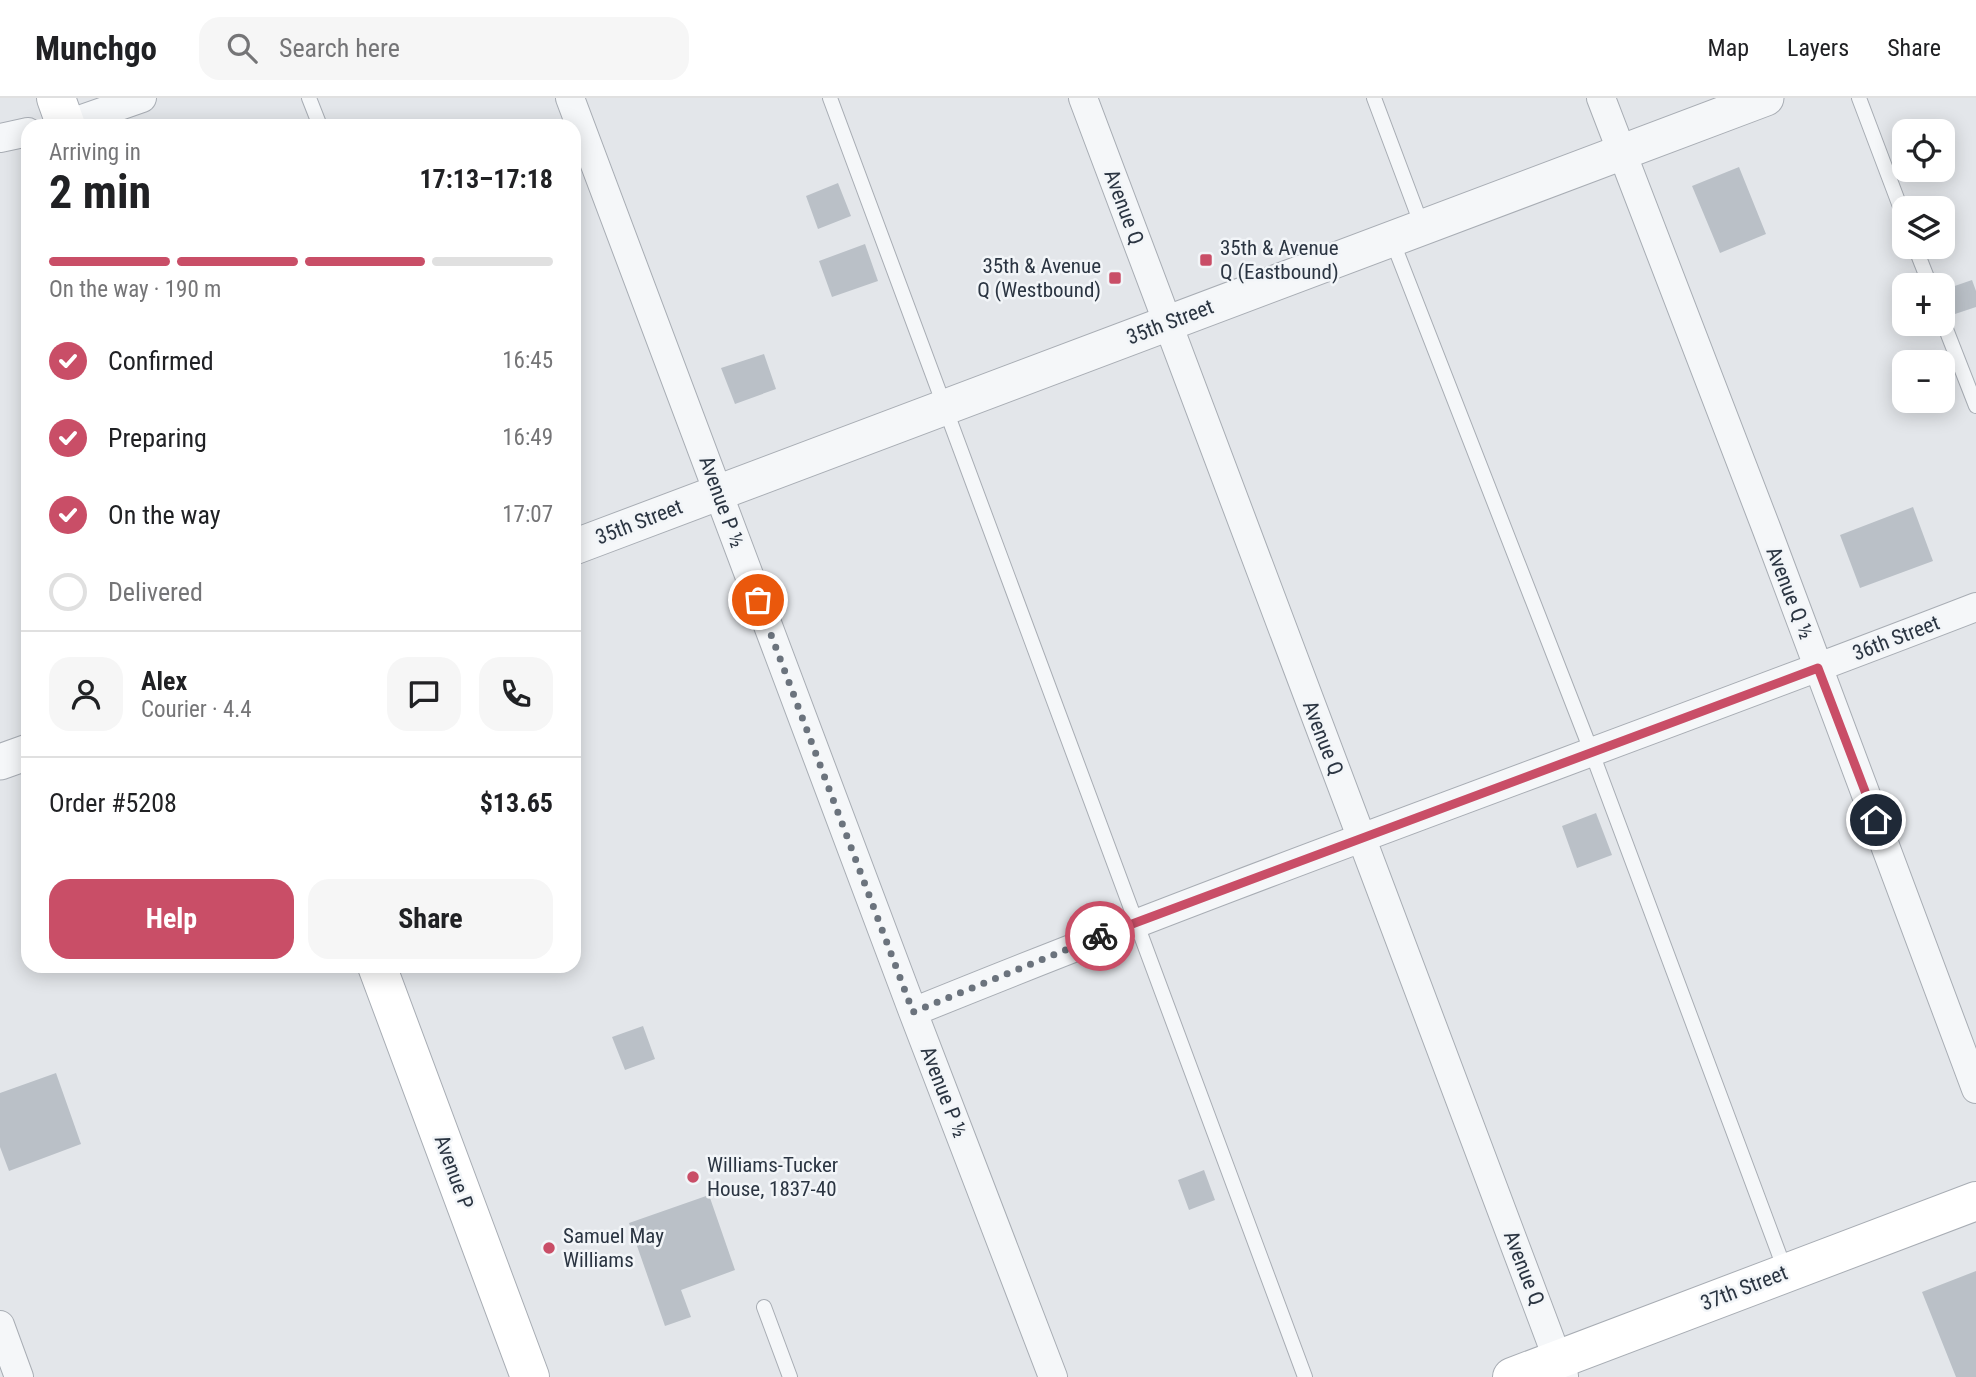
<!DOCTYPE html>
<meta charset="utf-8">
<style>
:root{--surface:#fff;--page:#f6f6f6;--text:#202124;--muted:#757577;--line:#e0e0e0;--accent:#c94e67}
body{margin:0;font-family:"Roboto Condensed",sans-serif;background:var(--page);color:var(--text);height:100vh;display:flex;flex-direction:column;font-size:26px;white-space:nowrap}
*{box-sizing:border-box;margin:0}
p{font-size:23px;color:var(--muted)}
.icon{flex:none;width:38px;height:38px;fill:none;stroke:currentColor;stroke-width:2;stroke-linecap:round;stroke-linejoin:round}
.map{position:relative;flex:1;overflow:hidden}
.side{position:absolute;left:21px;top:21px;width:560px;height:854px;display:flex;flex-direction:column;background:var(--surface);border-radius:21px;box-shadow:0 4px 18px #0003}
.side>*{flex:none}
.buttons{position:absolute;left:1892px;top:21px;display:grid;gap:14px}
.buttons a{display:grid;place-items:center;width:63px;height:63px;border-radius:14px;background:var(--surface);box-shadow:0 4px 18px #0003;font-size:35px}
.pin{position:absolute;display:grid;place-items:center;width:60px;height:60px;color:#fff;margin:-30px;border:4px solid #fff;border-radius:50%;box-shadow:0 2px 7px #0007}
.courier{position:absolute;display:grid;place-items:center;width:70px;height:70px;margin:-35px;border:5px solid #c94e67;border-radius:50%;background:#fff;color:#222;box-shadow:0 2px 9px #0007}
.headline em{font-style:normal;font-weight:700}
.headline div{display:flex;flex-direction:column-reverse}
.headline{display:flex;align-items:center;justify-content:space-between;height:119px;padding:0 28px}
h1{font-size:46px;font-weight:700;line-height:52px}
.bar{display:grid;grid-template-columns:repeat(4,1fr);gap:10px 7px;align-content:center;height:84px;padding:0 28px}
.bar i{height:9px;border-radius:5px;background:var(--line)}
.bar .selected{background:var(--accent)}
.bar p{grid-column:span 4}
.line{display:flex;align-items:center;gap:18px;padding:0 28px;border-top:2px solid var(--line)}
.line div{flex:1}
.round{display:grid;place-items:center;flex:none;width:74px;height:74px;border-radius:21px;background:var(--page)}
ol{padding:0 28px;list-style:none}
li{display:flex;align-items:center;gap:21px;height:77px}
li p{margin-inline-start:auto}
li .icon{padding:7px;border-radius:50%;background:var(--accent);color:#fff;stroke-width:4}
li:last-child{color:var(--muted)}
li i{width:38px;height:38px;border:4px solid var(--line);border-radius:50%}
.button{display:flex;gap:14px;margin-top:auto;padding:14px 28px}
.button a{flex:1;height:80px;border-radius:21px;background:var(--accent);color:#fff;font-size:28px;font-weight:700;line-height:80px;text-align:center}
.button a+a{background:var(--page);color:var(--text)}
header{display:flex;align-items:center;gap:42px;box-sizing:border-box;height:98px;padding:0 35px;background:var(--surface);border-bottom:2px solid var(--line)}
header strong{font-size:33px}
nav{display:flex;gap:38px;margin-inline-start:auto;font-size:24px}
.search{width:490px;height:63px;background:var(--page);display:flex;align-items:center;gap:18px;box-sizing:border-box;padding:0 24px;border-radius:21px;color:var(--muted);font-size:26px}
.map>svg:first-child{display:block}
</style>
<header>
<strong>Munchgo</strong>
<div class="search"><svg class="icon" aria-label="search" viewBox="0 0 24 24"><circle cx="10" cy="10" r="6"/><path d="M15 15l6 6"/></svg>Search here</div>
<nav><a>Map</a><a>Layers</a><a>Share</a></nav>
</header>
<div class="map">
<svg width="1976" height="1279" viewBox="0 0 1976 1279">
<rect width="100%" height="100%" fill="#e3e6ea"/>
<path fill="#bac0c7" d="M 1739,69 L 1766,136 L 1720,155 L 1692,88 Z
M 838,85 L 851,118 L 818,131 L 806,98 Z
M 865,146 L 878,183 L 832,199 L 819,163 Z
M 1972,182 L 1976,193 L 1976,209 L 1955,216 L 1946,191 Z
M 764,256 L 776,291 L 735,306 L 721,270 Z
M 1913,409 L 1933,463 L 1860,490 L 1840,437 Z
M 1596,715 L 1612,757 L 1577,770 L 1562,728 Z
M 643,928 L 655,961 L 625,972 L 612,939 Z
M 56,975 L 81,1046 L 9,1073 L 0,1049 L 0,995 Z
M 1204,1072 L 1215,1102 L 1189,1112 L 1178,1082 Z
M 709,1097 L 735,1172 L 681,1192 L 691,1219 L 665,1228 L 629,1125 Z
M 1976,1173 L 1976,1279 L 1956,1279 L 1922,1194 Z"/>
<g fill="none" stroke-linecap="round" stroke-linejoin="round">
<defs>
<path id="service" d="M 309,0 L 320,28
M 830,0 L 1305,1279
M 1374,0 L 1422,128
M 1859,0 L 1904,119
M 1392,142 L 1592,655 L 1785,1172
M 1915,149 L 1930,187
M 1942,221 L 1976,308
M 764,1209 L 790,1279"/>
<path id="minor" d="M 570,0 L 913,914 L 1053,1279
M 1083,0 L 1564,1278
M 1601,0 L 1767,432 L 1976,991
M 62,28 L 142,0
M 0,40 L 28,34
M 913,914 C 1264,771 1622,646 1976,509
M 0,1227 L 19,1279"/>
<path id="tertiary" d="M 574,449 L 1766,0
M 0,664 L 28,654"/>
<path id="secondary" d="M 56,0 L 66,28
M 377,868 L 530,1279
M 1512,1279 L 1976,1103"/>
</defs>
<use href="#service" stroke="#a8adb4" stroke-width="16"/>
<use href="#minor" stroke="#a8adb4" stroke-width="30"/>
<use href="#tertiary" stroke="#a8adb4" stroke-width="37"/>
<use href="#secondary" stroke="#a8adb4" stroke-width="40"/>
<use href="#service" stroke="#f5f7f9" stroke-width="14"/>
<use href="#minor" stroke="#f5f7f9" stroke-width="28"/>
<use href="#tertiary" stroke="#f5f7f9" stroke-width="35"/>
<use href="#secondary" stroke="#fff" stroke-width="38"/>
</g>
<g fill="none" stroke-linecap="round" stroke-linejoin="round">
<path stroke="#6b737d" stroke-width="7" stroke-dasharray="0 12.6" d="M 758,502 L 913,914 L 1100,838"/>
<path stroke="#c94e67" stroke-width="9" d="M 1100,838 L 1818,570 L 1876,722"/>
</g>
<g fill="#c94e67" stroke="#f2f5f8" stroke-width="2.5">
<rect x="1199" y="155" width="14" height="14" rx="3.5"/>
<rect x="1108" y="173" width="14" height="14" rx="3.5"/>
<circle cx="693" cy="1079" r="7"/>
<circle cx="549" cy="1150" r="7"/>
</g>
<g text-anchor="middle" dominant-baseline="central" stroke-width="5" stroke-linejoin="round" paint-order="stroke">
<g font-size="21" fill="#2b3542" stroke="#f2f5f8">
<text transform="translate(1124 109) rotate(70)">Avenue Q</text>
<text transform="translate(1170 224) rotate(-21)">35th Street</text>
<text transform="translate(722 404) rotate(70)">Avenue P ½</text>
<text transform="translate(639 424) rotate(-21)">35th Street</text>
<text transform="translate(1790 495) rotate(69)">Avenue Q ½</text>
<text transform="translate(1896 540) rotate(-21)">36th Street</text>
<text transform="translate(1323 640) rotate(69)">Avenue Q</text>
<text transform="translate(944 994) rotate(69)">Avenue P ½</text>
<text transform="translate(454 1074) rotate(70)">Avenue P</text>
<text transform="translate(1524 1170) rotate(69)">Avenue Q</text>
<text transform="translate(1744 1190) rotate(-21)">37th Street</text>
</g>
<g font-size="21" fill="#2b3542" stroke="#f2f5f8" text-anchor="start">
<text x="1220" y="150">35th &amp; Avenue<tspan x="1220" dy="24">Q (Eastbound)</tspan></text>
<text x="1101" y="168" text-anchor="end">35th &amp; Avenue<tspan x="1101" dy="24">Q (Westbound)</tspan></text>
<text x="707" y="1067">Williams-Tucker<tspan x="707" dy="24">House, 1837-40</tspan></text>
<text x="563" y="1138">Samuel May<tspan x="563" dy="24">Williams</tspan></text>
</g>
</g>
</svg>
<div class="buttons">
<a><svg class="icon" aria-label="locate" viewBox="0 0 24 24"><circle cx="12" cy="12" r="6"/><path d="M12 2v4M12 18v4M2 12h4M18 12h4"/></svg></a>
<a><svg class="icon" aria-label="layers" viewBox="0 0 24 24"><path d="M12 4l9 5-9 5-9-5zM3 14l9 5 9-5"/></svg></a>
<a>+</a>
<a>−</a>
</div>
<div class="pin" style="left:758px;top:502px;background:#ea580c"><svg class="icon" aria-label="bag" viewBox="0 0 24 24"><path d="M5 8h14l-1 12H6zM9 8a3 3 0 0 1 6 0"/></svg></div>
<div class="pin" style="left:1876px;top:722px;background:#1f2937"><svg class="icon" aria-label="home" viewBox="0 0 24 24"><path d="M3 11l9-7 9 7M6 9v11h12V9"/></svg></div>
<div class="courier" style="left:1100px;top:838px"><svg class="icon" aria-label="bike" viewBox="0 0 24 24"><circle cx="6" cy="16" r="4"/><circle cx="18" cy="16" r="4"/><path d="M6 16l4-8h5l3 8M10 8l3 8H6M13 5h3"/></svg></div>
<section class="side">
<div class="headline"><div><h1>2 min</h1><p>Arriving in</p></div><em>17:13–17:18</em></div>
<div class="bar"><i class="selected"></i><i class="selected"></i><i class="selected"></i><i></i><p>On the way · 190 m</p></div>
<ol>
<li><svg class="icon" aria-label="check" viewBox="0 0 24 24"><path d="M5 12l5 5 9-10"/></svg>Confirmed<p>16:45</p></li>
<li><svg class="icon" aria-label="check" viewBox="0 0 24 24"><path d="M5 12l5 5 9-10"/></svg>Preparing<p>16:49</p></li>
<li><svg class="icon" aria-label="check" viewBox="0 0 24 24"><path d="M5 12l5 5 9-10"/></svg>On the way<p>17:07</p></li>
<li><i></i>Delivered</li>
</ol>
<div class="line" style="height:126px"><a class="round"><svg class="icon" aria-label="person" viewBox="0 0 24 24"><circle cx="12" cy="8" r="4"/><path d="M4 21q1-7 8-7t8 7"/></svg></a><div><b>Alex</b><p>Courier · 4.4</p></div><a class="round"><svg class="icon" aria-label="chat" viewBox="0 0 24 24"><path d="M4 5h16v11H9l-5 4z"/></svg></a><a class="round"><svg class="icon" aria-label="phone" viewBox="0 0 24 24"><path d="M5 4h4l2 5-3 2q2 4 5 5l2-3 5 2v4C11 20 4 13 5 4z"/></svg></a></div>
<div class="line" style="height:91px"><div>Order #5208</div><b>$13.65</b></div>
<div class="button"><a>Help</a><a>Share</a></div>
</section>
</div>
